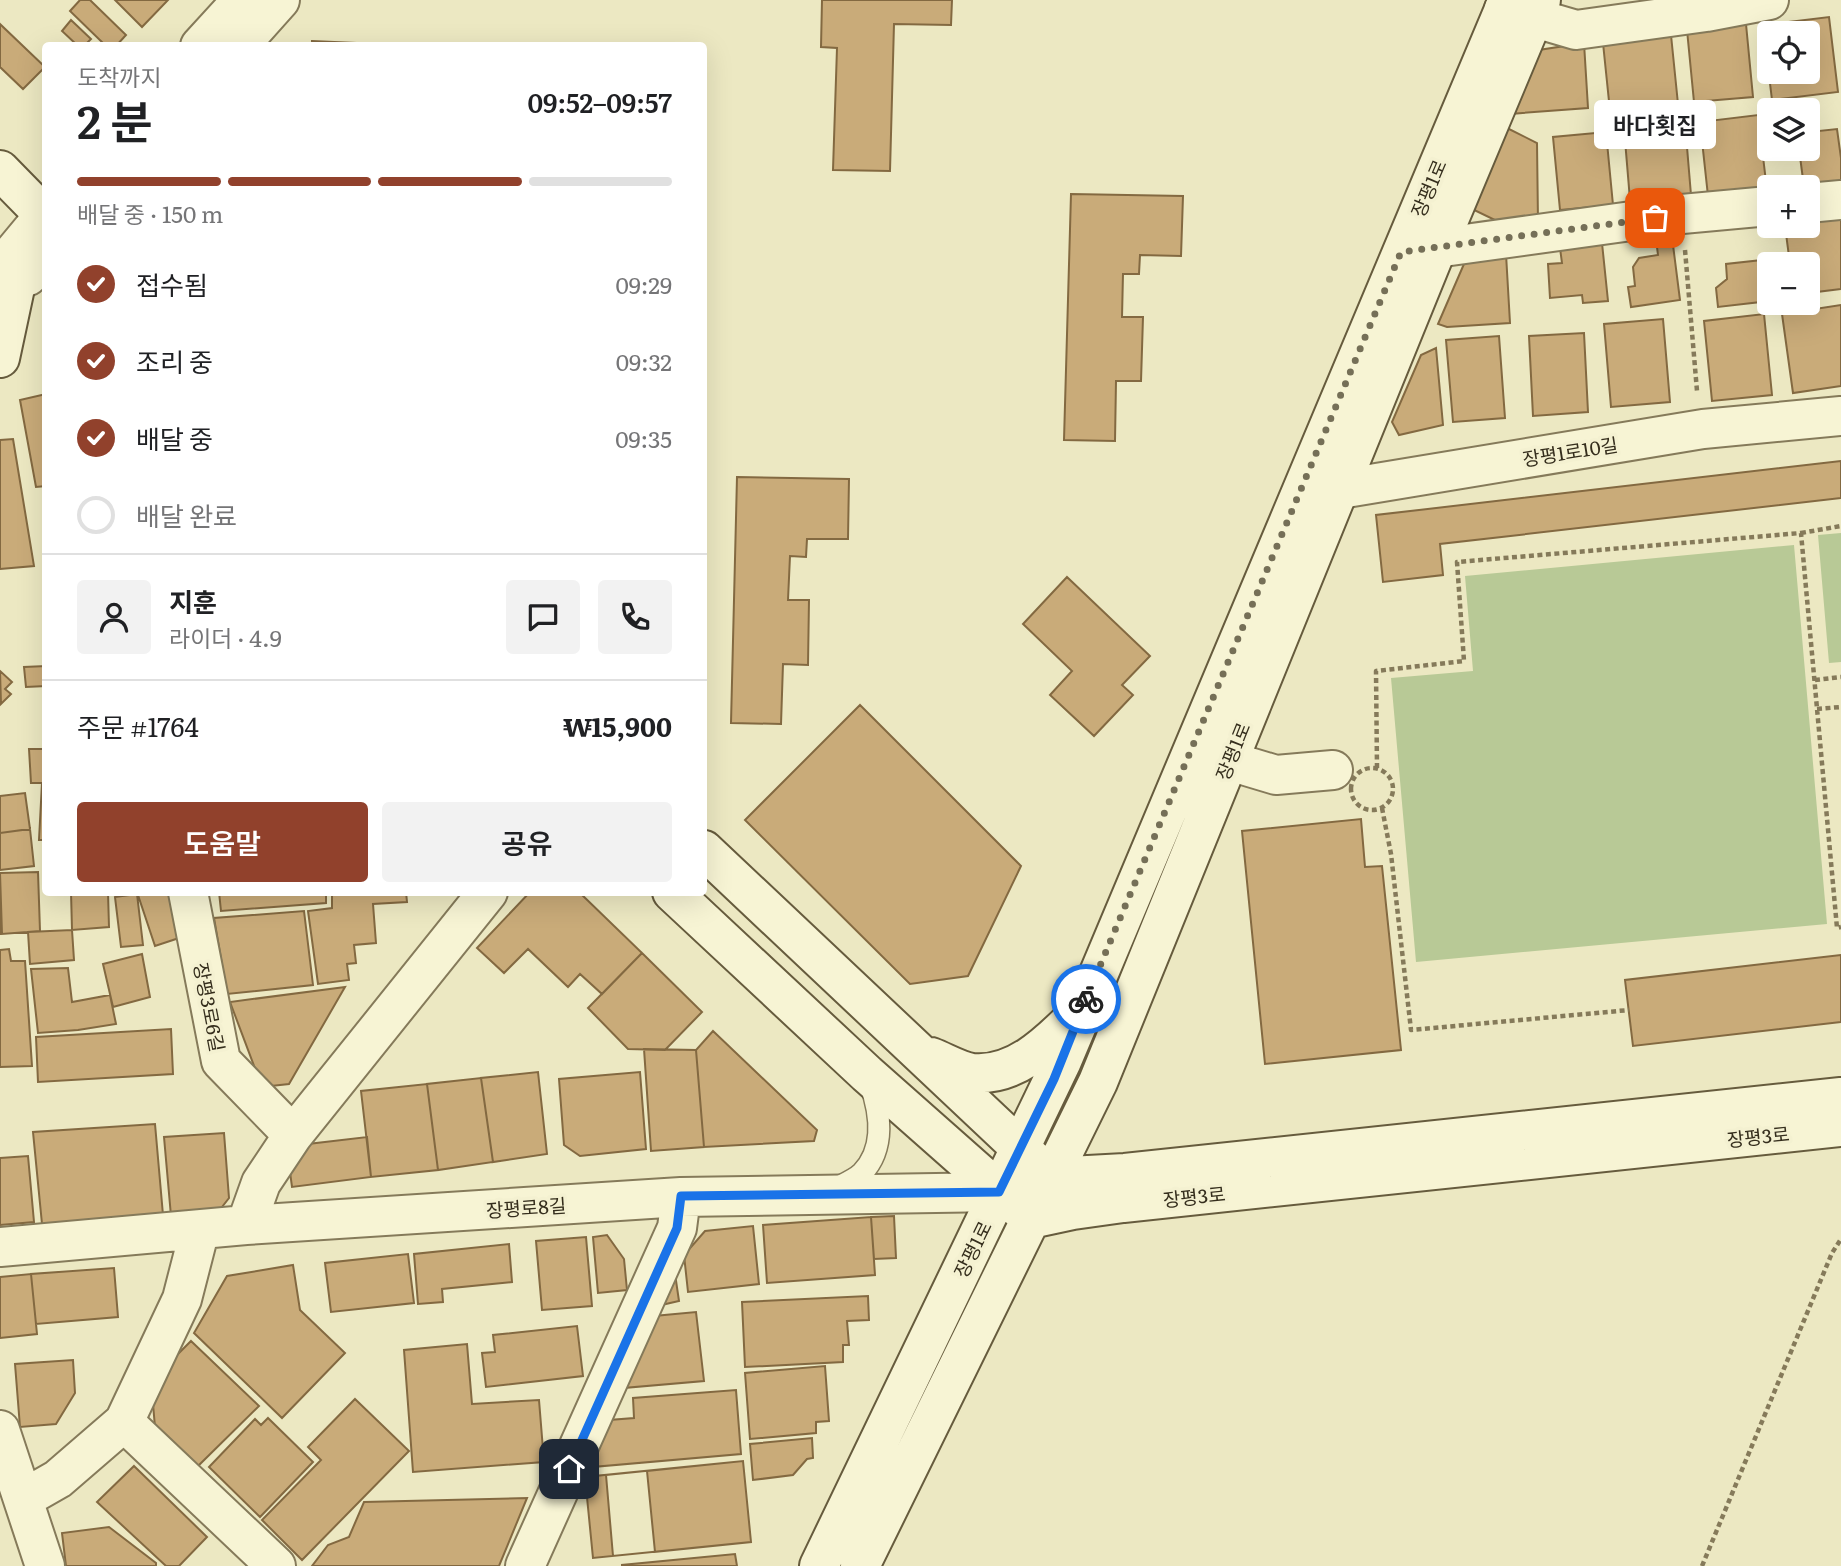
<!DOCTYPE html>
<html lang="ko">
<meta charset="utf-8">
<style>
:root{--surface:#fff;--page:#f2f2f2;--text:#202124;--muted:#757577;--line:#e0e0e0;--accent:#91412c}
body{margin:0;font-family:Literata,"Noto Sans KR",serif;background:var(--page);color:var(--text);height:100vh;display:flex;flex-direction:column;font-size:26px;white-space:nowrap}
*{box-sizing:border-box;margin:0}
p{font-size:23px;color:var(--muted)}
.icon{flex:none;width:38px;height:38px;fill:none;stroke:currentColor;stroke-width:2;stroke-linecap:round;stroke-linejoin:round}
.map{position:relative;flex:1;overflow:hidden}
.drawer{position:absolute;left:42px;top:42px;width:665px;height:854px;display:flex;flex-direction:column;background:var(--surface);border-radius:7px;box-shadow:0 7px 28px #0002}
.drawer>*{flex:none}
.controls{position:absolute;left:1757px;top:21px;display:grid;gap:14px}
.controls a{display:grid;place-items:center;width:63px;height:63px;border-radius:7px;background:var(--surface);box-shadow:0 7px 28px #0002;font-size:35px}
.pin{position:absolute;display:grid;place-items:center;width:60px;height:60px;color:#fff;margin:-30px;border-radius:14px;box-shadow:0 4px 10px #0006}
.courier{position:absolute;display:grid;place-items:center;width:70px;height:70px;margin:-35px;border:5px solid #1a73e8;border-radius:50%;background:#fff;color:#222;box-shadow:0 2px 9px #0007}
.bubble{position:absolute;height:49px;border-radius:7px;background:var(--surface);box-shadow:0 7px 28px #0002;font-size:23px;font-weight:600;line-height:49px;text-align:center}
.head em{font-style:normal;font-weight:600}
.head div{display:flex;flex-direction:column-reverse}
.head{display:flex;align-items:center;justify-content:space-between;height:119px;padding:0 35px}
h1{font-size:46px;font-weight:600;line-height:52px}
.bar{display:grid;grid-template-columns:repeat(4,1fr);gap:10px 7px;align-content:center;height:84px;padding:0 35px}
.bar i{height:9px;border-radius:5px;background:var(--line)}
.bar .active{background:var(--accent)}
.bar p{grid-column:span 4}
.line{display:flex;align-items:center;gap:18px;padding:0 35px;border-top:2px solid var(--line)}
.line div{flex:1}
.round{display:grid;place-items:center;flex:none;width:74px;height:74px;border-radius:7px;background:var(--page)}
ol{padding:0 35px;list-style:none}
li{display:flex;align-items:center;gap:21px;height:77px}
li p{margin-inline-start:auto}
li .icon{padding:7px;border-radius:50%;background:var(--accent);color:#fff;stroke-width:4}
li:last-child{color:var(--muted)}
li i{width:38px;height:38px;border:4px solid var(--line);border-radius:50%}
.cta{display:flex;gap:14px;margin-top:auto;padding:14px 35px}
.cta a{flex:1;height:80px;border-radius:7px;background:var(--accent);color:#fff;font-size:28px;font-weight:600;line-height:80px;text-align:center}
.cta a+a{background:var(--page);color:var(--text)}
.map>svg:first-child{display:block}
</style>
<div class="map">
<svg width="1841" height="1566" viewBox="0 0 1841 1566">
<rect width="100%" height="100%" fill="#ece8c2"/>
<path fill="#b8c996" d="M 1841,533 L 1841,662 L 1829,663 L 1818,535 Z
M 1794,545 L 1827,924 L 1416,962 L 1391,678 L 1473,671 L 1465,576 Z"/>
<path fill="#c9ab79" stroke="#836941" stroke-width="2" fill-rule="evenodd" d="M 80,0 L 90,0 L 126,35 L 116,46 L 106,46 L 70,11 Z
M 115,0 L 168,0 L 142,27 Z
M 822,0 L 952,0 L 951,25 L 894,24 L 890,171 L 833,170 L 837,48 L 821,47 Z
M 1829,17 L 1838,92 L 1772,100 L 1763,25 ZM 1769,33 L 1808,33 L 1808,72 L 1769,72 Z
M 71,20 L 91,39 L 84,46 L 78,46 L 62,31 Z
M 0,24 L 45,67 L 23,89 L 0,67 Z
M 1746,24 L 1753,97 L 1694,102 L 1687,30 Z
M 1671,35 L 1678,104 L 1610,111 L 1603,43 Z
M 312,41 L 424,46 L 312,46 Z
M 1584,43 L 1588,108 L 1509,114 L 1539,50 Z
M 1758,115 L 1767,190 L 1708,196 L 1700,122 Z
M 1808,116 L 1810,132 L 1837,129 L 1841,158 L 1841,190 L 1804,187 L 1799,149 L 1808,149 Z
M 1685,123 L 1691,195 L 1630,200 L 1624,128 Z
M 1507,128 L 1537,143 L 1538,222 L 1501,223 L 1470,208 Z
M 1606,132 L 1613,205 L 1560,210 L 1553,137 Z
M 1071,194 L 1183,196 L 1181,256 L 1140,255 L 1139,274 L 1123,274 L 1122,317 L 1143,317 L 1141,381 L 1116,381 L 1115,441 L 1064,440 Z
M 1841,216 L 1841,289 L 1808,293 L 1808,264 L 1790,264 L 1785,226 L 1808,226 L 1808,220 Z
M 1602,243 L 1608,301 L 1583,303 L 1582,295 L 1550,298 L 1548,264 L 1562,263 L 1560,248 Z
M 1673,245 L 1680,300 L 1631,307 L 1628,287 L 1635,286 L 1633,267 L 1639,258 L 1658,255 L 1657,247 Z
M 1506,254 L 1510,323 L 1447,327 L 1438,324 L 1467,257 Z
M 1780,258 L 1780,264 L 1769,264 L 1769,301 L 1718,307 L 1716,288 L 1727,279 L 1726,264 Z
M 1841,305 L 1841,386 L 1793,393 L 1782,314 Z
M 1764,314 L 1772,395 L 1712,401 L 1704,321 Z
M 1663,319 L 1670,402 L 1611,407 L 1604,324 Z
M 1584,333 L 1588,412 L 1533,416 L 1529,336 Z
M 1499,336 L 1505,418 L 1453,422 L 1446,340 Z
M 1436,348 L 1443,425 L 1399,435 L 1392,422 L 1421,355 Z
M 46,394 L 46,486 L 36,487 L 20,400 Z
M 13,439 L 34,566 L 0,569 L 0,440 Z
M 1841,461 L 1841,498 L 1440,544 L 1443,575 L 1383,582 L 1376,515 Z
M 737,477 L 849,479 L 848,539 L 807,539 L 806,557 L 790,556 L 788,600 L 809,600 L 808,665 L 783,664 L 781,724 L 731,723 Z
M 1067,577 L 1150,656 L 1122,685 L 1133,695 L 1094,736 L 1050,695 L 1072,671 L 1023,624 Z
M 46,666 L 46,686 L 26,687 L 24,667 Z
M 0,671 L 12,682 L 5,689 L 11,694 L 1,704 Z
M 860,705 L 1021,866 L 968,976 L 910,984 L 745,820 Z
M 29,749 L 46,749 L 46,783 L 31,783 Z
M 42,783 L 46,783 L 46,840 L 39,840 Z
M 25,793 L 30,829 L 0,833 L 0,796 Z
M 1361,819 L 1365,867 L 1382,866 L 1401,1050 L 1265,1064 L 1242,831 Z
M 30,829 L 34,866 L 0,870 L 0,833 Z
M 38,872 L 40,931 L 2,934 L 0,873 Z
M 71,892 L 108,892 L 109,927 L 72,930 Z
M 137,892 L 171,892 L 185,936 L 155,946 Z
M 219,892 L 326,892 L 326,903 L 221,911 Z
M 332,892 L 406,892 L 407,902 L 373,904 L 376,943 L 354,945 L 356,963 L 347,964 L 349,980 L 318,984 L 308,911 L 332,908 Z
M 530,892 L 579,892 L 642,953 L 602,994 L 580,974 L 568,987 L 528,949 L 504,973 L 477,948 Z
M 137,894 L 143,945 L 121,947 L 115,897 Z
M 0,896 L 2,934 L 0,934 Z
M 304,911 L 313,985 L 227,994 L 214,918 Z
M 72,930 L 74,960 L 30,964 L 28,932 Z
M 9,949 L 11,961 L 25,961 L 32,1066 L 0,1067 L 0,950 Z
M 642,953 L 702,1012 L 665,1050 L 628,1049 L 588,1008 Z
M 142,954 L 150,997 L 113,1007 L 103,964 Z
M 1841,955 L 1841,1022 L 1633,1046 L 1625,980 Z
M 68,968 L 72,1002 L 110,995 L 116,1024 L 78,1030 L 38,1033 L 31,969 Z
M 345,987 L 289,1084 L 262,1087 L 230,1002 Z
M 171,1029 L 173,1074 L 38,1082 L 36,1037 Z
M 713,1031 L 817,1130 L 814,1141 L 704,1147 L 696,1050 Z
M 644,1049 L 696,1050 L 704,1147 L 651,1151 Z
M 538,1072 L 547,1154 L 493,1162 L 481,1078 Z
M 640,1072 L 646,1149 L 580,1156 L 564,1145 L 559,1079 Z
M 481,1078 L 493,1162 L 438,1170 L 427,1084 Z
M 427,1084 L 438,1170 L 371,1177 L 361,1091 Z
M 155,1124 L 163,1215 L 42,1224 L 33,1132 Z
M 224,1133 L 229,1198 L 218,1212 L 171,1216 L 164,1137 Z
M 367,1137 L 371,1177 L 292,1187 L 290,1172 L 308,1144 Z
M 28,1156 L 34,1222 L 0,1225 L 0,1158 Z
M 894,1216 L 896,1258 L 874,1259 L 871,1217 Z
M 871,1217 L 875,1275 L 767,1283 L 763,1225 Z
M 753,1226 L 759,1284 L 688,1292 L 684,1255 L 705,1231 Z
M 607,1235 L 624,1259 L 627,1290 L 598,1293 L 593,1237 Z
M 586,1237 L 592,1306 L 542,1310 L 536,1241 Z
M 509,1244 L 512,1282 L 442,1289 L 443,1302 L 418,1304 L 414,1254 Z
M 408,1254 L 414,1303 L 331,1312 L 325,1263 Z
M 293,1265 L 300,1310 L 345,1353 L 282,1418 L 194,1333 L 227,1276 Z
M 674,1267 L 679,1301 L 657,1306 Z
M 114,1268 L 118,1317 L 36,1324 L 31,1274 Z
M 31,1274 L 37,1334 L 0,1338 L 0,1277 Z
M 868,1296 L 869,1320 L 847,1321 L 849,1345 L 843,1345 L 843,1362 L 745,1367 L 742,1302 Z
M 696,1312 L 704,1381 L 623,1388 L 654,1316 Z
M 577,1326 L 583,1376 L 486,1387 L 482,1353 L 495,1352 L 493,1335 Z
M 191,1341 L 259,1406 L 197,1467 L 155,1427 L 151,1381 Z
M 467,1344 L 472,1404 L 539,1400 L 544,1462 L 413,1472 L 404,1350 Z
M 73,1360 L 75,1393 L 56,1424 L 20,1427 L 15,1364 Z
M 825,1366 L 829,1421 L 816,1422 L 816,1433 L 750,1439 L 745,1373 Z
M 736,1390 L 741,1454 L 592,1467 L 609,1420 L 634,1418 L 633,1398 Z
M 355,1399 L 409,1451 L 302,1560 L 262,1520 L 321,1460 L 308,1447 Z
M 268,1418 L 313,1462 L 260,1517 L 209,1467 L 255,1419 L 261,1425 Z
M 812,1438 L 813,1458 L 807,1459 L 793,1475 L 753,1480 L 750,1444 Z
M 743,1461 L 751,1542 L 593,1558 L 585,1477 Z
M 743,1461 L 751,1542 L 613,1556 L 606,1475 Z
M 743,1461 L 751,1542 L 655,1552 L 647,1471 Z
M 134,1466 L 207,1537 L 179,1566 L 166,1566 L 97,1502 Z
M 527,1498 L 499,1566 L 312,1566 L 328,1545 L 349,1537 L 364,1502 Z
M 109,1527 L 156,1563 L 156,1566 L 66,1566 L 62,1533 Z
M 735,1554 L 737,1566 L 622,1566 L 622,1565 Z"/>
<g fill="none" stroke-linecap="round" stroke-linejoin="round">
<defs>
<path id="lane" d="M 833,1190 C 842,1185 855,1180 862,1173 C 886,1148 880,1111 870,1083"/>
<path id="street" d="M 1504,9 L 1576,30 L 1706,12 L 1769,0
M 200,46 L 242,0
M 239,46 L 280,0
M 1808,203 L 1841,200
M 1407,252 L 1682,214 L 1769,206
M 8,259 L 46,213
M 28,276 L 46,256
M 1310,494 L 1703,429 L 1841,416
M 1196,751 L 1276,775 L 1333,770
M 188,892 L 221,1061 L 293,1135
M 246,1225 L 261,1183 L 293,1135 L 488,892
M 0,1247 L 246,1225 L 681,1197 L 999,1192 L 1051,1177
M 124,1422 L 276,1566
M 0,1430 L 45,1566
M 23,1499 L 58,1479 L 124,1422 L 182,1299 L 200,1229
M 525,1566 L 677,1228 L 681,1197"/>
<path id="secondary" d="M 0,170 L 46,217
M 0,358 L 19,269
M 704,850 L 1051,1177 L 1125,1173 L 1841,1097
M 672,892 L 867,1074 L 1031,1219 L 1073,1210 L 1123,1203 L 1841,1127
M 931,1057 C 944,1062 959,1071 972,1073 C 1014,1077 1047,1045 1074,1018
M 819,1566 L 1062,1061 L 1508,0
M 860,1566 L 1098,1082 L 1437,248 L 1541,0"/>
</defs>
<use href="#lane" stroke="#857a5a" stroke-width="24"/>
<use href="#street" stroke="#857a5a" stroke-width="42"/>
<use href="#secondary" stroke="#665b3d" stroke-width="42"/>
<path stroke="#857a5a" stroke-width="4.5" stroke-dasharray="5 3.5" stroke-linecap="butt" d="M 1685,250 L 1697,391
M 1801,533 L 1841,526
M 1815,680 L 1841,677
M 1817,709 L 1841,707
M1351 789a21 21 0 1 1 42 0a21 21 0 1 1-42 0Z
M 1377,768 L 1376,671 L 1464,661 L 1457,562 L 1801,533 L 1837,928 L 1841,927
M 1382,808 L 1391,854 L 1411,1030 L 1629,1010
M 1702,1566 L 1832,1253 L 1841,1239"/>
<use href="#lane" stroke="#f7f4d4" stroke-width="21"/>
<use href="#street" stroke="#f7f4d4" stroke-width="38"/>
<use href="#secondary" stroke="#f7f4d4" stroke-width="38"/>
</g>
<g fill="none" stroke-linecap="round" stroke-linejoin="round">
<path stroke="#756f57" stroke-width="7" stroke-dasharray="0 12.6" d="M 1086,999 L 1401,252 L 1655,218"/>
<path stroke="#1a73e8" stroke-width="9" d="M 569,1469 L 677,1228 L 681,1196 L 999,1192 L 1054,1079 L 1086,999"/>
</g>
<g text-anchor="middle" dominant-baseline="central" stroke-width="7" stroke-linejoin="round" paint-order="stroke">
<g font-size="19" fill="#352e1d" stroke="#f4f1d1">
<text transform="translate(1428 188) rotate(-67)">장평1로</text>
<text transform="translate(1570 451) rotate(-9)">장평1로10길</text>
<text transform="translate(1232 751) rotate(-68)">장평1로</text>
<text transform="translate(210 1007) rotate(79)">장평3로6길</text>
<text transform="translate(1758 1136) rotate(-6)">장평3로</text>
<text transform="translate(1194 1196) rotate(-6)">장평3로</text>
<text transform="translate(526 1207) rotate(-4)">장평로8길</text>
<text transform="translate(972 1249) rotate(-64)">장평1로</text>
</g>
</g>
</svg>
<div class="controls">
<a><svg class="icon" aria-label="locate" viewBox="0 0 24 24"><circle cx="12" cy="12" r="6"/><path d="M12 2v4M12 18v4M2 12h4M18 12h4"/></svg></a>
<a><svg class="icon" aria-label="layers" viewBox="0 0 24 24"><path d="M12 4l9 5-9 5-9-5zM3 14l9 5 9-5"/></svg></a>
<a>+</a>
<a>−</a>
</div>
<div class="pin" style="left:1655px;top:218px;background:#ea580c"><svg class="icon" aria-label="bag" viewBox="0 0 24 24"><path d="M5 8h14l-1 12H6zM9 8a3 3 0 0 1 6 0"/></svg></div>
<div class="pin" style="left:569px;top:1469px;background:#1f2937"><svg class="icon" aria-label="home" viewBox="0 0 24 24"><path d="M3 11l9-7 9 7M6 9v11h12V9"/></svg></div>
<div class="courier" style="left:1086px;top:999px"><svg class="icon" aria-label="bike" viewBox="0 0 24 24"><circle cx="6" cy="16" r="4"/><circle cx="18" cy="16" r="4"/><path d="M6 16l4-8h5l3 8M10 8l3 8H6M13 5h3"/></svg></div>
<div class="bubble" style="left:1594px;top:100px;width:122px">바다횟집</div>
<section class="drawer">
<div class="head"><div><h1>2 분</h1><p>도착까지</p></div><em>09:52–09:57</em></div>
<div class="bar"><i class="active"></i><i class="active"></i><i class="active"></i><i></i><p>배달 중 · 150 m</p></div>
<ol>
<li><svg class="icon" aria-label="check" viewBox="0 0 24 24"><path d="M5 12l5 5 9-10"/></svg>접수됨<p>09:29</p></li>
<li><svg class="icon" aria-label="check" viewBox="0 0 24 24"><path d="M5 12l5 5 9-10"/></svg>조리 중<p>09:32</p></li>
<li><svg class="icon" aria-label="check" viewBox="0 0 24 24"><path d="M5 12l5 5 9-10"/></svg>배달 중<p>09:35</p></li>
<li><i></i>배달 완료</li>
</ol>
<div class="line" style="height:126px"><a class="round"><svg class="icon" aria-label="person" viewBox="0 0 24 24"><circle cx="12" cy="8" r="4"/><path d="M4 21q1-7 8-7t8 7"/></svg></a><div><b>지훈</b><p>라이더 · 4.9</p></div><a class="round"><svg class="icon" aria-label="chat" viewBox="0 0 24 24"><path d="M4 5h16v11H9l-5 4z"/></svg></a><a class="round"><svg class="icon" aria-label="phone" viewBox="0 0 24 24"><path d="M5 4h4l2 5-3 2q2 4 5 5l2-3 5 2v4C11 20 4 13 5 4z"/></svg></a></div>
<div class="line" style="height:91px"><div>주문 #1764</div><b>₩15,900</b></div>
<div class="cta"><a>도움말</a><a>공유</a></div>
</section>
</div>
